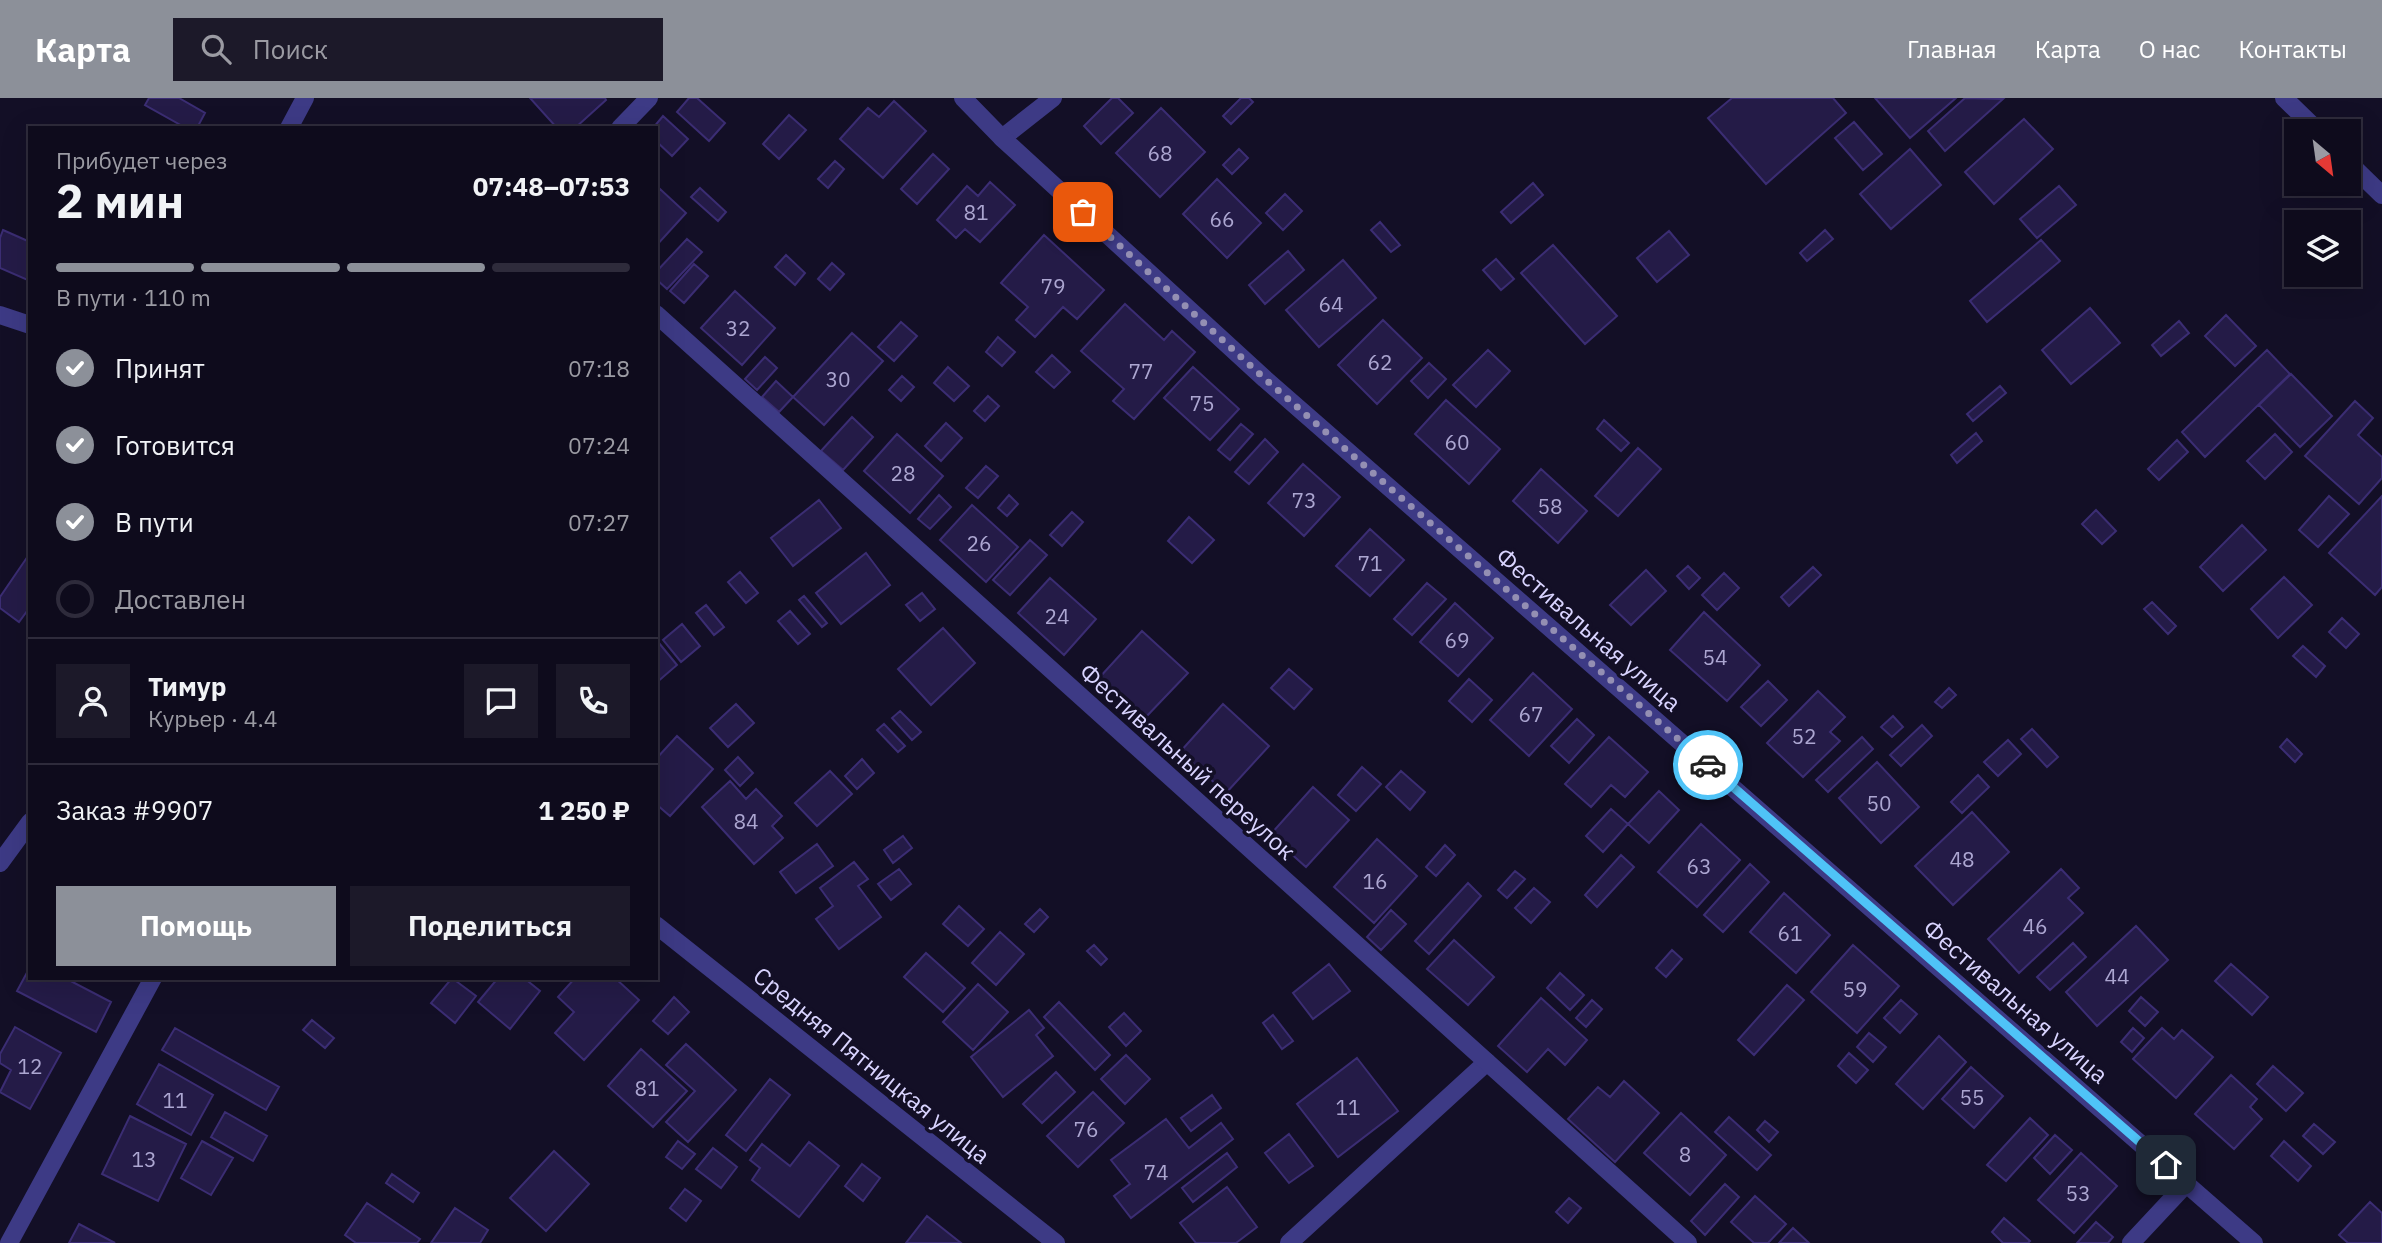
<!DOCTYPE html>
<html lang="ru">
<meta charset="utf-8">
<style>
:root{--surface:#0e0b1c;--page:#1c1929;--text:#f1f3f6;--muted:#9b9ba3;--line:#2e2b3b;--accent:#8c9099}
body{margin:0;font-family:"IBM Plex Sans",sans-serif;background:var(--page);color:var(--text);height:100vh;display:flex;flex-direction:column;font-size:26px;white-space:nowrap}
*{box-sizing:border-box;margin:0}
p{font-size:23px;color:var(--muted)}
.icon{flex:none;width:38px;height:38px;fill:none;stroke:currentColor;stroke-width:2;stroke-linecap:round;stroke-linejoin:round}
.map{position:relative;flex:1;overflow:hidden}
.side{position:absolute;left:28px;top:28px;width:630px;height:854px;display:flex;flex-direction:column;background:var(--surface);border-radius:0px;box-shadow:0 7px 28px #0002,0 0 0 2px var(--line)}
.side>*{flex:none}
.needle{width:46px;rotate:151deg}
.fabs{position:absolute;left:2284px;top:21px;display:grid;gap:14px}
.fabs a{display:grid;place-items:center;width:77px;height:77px;border-radius:0px;background:var(--surface);box-shadow:0 7px 28px #0002,0 0 0 2px var(--line);font-size:35px}
.pin{position:absolute;display:grid;place-items:center;width:60px;height:60px;color:#fff;margin:-30px;border-radius:14px;box-shadow:0 4px 10px #0006}
.courier{position:absolute;display:grid;place-items:center;width:70px;height:70px;margin:-35px;border:5px solid #4fc3f7;border-radius:50%;background:#fff;color:#222;box-shadow:0 2px 9px #0007}
.headline em{font-style:normal;font-weight:700}
.headline div{display:flex;flex-direction:column-reverse}
.headline{display:flex;align-items:center;justify-content:space-between;height:119px;padding:0 28px}
h1{font-size:46px;font-weight:700;line-height:52px}
.bar{display:grid;grid-template-columns:repeat(4,1fr);gap:10px 7px;align-content:center;height:84px;padding:0 28px}
.bar i{height:9px;border-radius:5px;background:var(--line)}
.bar .active{background:var(--accent)}
.bar p{grid-column:span 4}
.line{display:flex;align-items:center;gap:18px;padding:0 28px;border-top:2px solid var(--line)}
.line div{flex:1}
.round{display:grid;place-items:center;flex:none;width:74px;height:74px;border-radius:0px;background:var(--page)}
ol{padding:0 28px;list-style:none}
li{display:flex;align-items:center;gap:21px;height:77px}
li p{margin-inline-start:auto}
li .icon{padding:7px;border-radius:50%;background:var(--accent);color:#fff;stroke-width:4}
li:last-child{color:var(--muted)}
li i{width:38px;height:38px;border:4px solid var(--line);border-radius:50%}
.action{display:flex;gap:14px;margin-top:auto;padding:14px 28px}
.action a{flex:1;height:80px;border-radius:0px;background:var(--accent);color:#fff;font-size:28px;font-weight:700;line-height:80px;text-align:center}
.action a+a{background:var(--page);color:var(--text)}
header{display:flex;align-items:center;gap:42px;box-sizing:border-box;height:98px;padding:0 35px;background:var(--accent);color:#fff}
header strong{font-size:33px}
nav{display:flex;gap:38px;margin-inline-start:auto;font-size:24px}
.search{width:490px;height:63px;background:var(--page);display:flex;align-items:center;gap:18px;box-sizing:border-box;padding:0 24px;border-radius:0px;color:var(--muted);font-size:26px}
.map>svg:first-child{display:block}
</style>
<header>
<strong>Карта</strong>
<div class="search"><svg class="icon" aria-label="search" viewBox="0 0 24 24"><circle cx="10" cy="10" r="6"/><path d="M15 15l6 6"/></svg>Поиск</div>
<nav><a>Главная</a><a>Карта</a><a>О нас</a><a>Контакты</a></nav>
</header>
<div class="map">
<svg width="2382" height="1145" viewBox="0 0 2382 1145">
<rect width="100%" height="100%" fill="#130f26"/>
<path fill="#241b47" stroke="#3b2d73" stroke-width="2" d="M 149,0 L 179,0 L 205,15 L 197,30 L 186,30 L 145,7 Z
M 530,0 L 605,0 L 606,2 L 575,30 L 557,30 Z
M 689,0 L 697,0 L 725,25 L 709,43 L 677,14 Z
M 1112,0 L 1118,0 L 1133,15 L 1101,46 L 1084,28 Z
M 1241,0 L 1249,0 L 1253,4 L 1231,26 L 1223,18 Z
M 1732,0 L 1833,0 L 1846,15 L 1766,86 L 1708,20 Z
M 1875,0 L 1956,0 L 1910,40 Z
M 1965,0 L 2003,1 L 1945,53 L 1928,33 Z
M 894,3 L 926,33 L 883,80 L 840,41 L 868,10 L 879,19 Z
M 1161,10 L 1205,54 L 1160,99 L 1116,55 Z
M 789,17 L 806,32 L 779,61 L 763,46 Z
M 663,18 L 688,41 L 672,58 L 656,43 L 656,30 L 653,30 Z
M 2024,21 L 2053,51 L 1994,106 L 1965,74 Z
M 1854,24 L 1882,56 L 1863,72 L 1835,40 Z
M 1239,51 L 1248,60 L 1232,76 L 1223,67 Z
M 1910,51 L 1941,87 L 1891,131 L 1860,96 Z
M 933,56 L 949,71 L 917,106 L 901,91 Z
M 835,63 L 844,71 L 828,90 L 818,81 Z
M 1217,81 L 1261,125 L 1227,160 L 1183,116 Z
M 990,84 L 1015,107 L 980,144 L 965,131 L 956,140 L 937,122 L 967,88 L 978,98 Z
M 1533,85 L 1543,97 L 1511,125 L 1501,114 Z
M 2059,88 L 2076,107 L 2037,140 L 2020,121 Z
M 700,90 L 726,114 L 718,123 L 691,99 Z
M 660,91 L 686,115 L 656,148 L 656,96 Z
M 1285,96 L 1302,113 L 1283,132 L 1266,115 Z
M 1380,124 L 1400,147 L 1391,154 L 1371,132 Z
M 3,132 L 30,144 L 30,183 L 0,170 L 0,140 Z
M 1825,132 L 1833,141 L 1807,163 L 1800,155 Z
M 1669,133 L 1689,157 L 1657,184 L 1637,160 Z
M 1044,137 L 1104,192 L 1077,221 L 1063,209 L 1035,239 L 1016,222 L 1028,209 L 1001,185 Z
M 687,141 L 702,154 L 667,191 L 656,181 L 656,174 Z
M 2041,142 L 2060,163 L 1987,224 L 1970,203 Z
M 1553,147 L 1617,218 L 1585,246 L 1521,175 Z
M 1288,153 L 1304,172 L 1265,206 L 1249,187 Z
M 786,157 L 805,175 L 795,187 L 775,169 Z
M 1496,161 L 1514,181 L 1501,192 L 1483,172 Z
M 1343,162 L 1376,200 L 1319,249 L 1286,212 Z
M 832,165 L 844,176 L 830,192 L 818,181 Z
M 694,166 L 708,178 L 684,205 L 670,193 Z
M 735,193 L 775,230 L 742,267 L 701,230 Z
M 1125,206 L 1164,242 L 1172,233 L 1195,254 L 1134,321 L 1113,303 L 1124,291 L 1081,253 Z
M 2090,210 L 2120,245 L 2071,286 L 2042,252 Z
M 2226,217 L 2256,248 L 2235,268 L 2205,238 Z
M 1383,222 L 1422,260 L 1377,306 L 1338,267 Z
M 2179,223 L 2189,235 L 2161,258 L 2152,247 Z
M 901,224 L 917,238 L 894,263 L 878,249 Z
M 852,235 L 883,263 L 824,327 L 793,299 Z
M 998,239 L 1015,254 L 1002,268 L 986,254 Z
M 1488,252 L 1510,273 L 1476,309 L 1453,287 Z
M 2267,252 L 2290,276 L 2205,359 L 2182,334 Z
M 1052,257 L 1070,274 L 1054,290 L 1036,274 Z
M 765,259 L 777,270 L 757,292 L 745,281 Z
M 1429,265 L 1446,281 L 1428,300 L 1411,283 Z
M 948,269 L 969,288 L 954,303 L 934,285 Z
M 1193,269 L 1239,311 L 1210,342 L 1164,300 Z
M 2291,276 L 2332,318 L 2300,349 L 2259,307 Z
M 902,278 L 914,289 L 901,303 L 889,292 Z
M 776,283 L 793,299 L 779,314 L 762,299 Z
M 2000,288 L 2006,295 L 1973,323 L 1967,316 Z
M 988,298 L 999,308 L 985,323 L 974,313 Z
M 1446,302 L 1500,351 L 1469,386 L 1415,336 Z
M 2355,303 L 2373,320 L 2358,337 L 2382,359 L 2382,380 L 2359,406 L 2305,358 Z
M 852,319 L 873,339 L 843,372 L 821,353 Z
M 1604,322 L 1629,345 L 1621,353 L 1597,331 Z
M 946,325 L 962,340 L 941,363 L 925,348 Z
M 1241,326 L 1253,336 L 1230,362 L 1218,352 Z
M 1976,335 L 1982,343 L 1957,365 L 1951,357 Z
M 897,336 L 943,378 L 910,415 L 864,373 Z
M 2275,336 L 2292,354 L 2265,381 L 2247,363 Z
M 1265,341 L 1278,354 L 1249,386 L 1235,374 Z
M 2177,342 L 2188,354 L 2159,382 L 2148,371 Z
M 1638,350 L 1661,371 L 1618,418 L 1595,398 Z
M 1303,366 L 1340,399 L 1304,438 L 1268,405 Z
M 986,368 L 998,378 L 978,400 L 966,390 Z
M 1541,371 L 1587,413 L 1558,445 L 1513,403 Z
M 939,397 L 951,409 L 930,431 L 918,421 Z
M 1009,397 L 1018,406 L 1007,418 L 998,410 Z
M 2329,398 L 2349,416 L 2318,449 L 2299,432 Z
M 2382,398 L 2382,489 L 2375,497 L 2329,455 Z
M 819,402 L 841,430 L 793,468 L 771,440 Z
M 972,407 L 1018,449 L 986,484 L 940,442 Z
M 2096,412 L 2116,433 L 2102,446 L 2082,426 Z
M 1072,414 L 1083,424 L 1062,448 L 1050,437 Z
M 1189,419 L 1214,442 L 1192,465 L 1168,443 Z
M 2242,427 L 2266,452 L 2223,493 L 2200,469 Z
M 1370,431 L 1404,462 L 1370,498 L 1336,468 Z
M 1030,442 L 1047,457 L 1010,497 L 993,482 Z
M 866,455 L 890,487 L 841,526 L 816,495 Z
M 28,458 L 30,509 L 19,524 L 0,510 L 0,499 Z
M 1688,468 L 1700,480 L 1689,491 L 1677,478 Z
M 1813,469 L 1821,477 L 1789,508 L 1781,499 Z
M 1646,472 L 1666,493 L 1631,527 L 1610,507 Z
M 740,474 L 758,495 L 746,505 L 728,484 Z
M 1724,475 L 1739,490 L 1717,512 L 1702,497 Z
M 2284,479 L 2312,507 L 2278,540 L 2251,511 Z
M 1050,480 L 1096,521 L 1064,557 L 1018,515 Z
M 1427,485 L 1446,501 L 1412,537 L 1394,521 Z
M 922,495 L 935,511 L 920,523 L 906,507 Z
M 804,498 L 827,525 L 822,529 L 799,502 Z
M 2152,504 L 2176,528 L 2168,536 L 2144,511 Z
M 1455,505 L 1493,540 L 1458,578 L 1420,544 Z
M 706,507 L 724,529 L 714,537 L 696,515 Z
M 790,513 L 810,536 L 798,546 L 778,523 Z
M 1704,514 L 1760,567 L 1727,603 L 1670,552 Z
M 2342,520 L 2359,536 L 2346,550 L 2329,534 Z
M 682,526 L 700,548 L 681,564 L 663,542 Z
M 943,530 L 975,565 L 931,607 L 898,571 Z
M 1142,533 L 1188,575 L 1144,621 L 1099,580 Z
M 659,545 L 677,567 L 656,585 L 656,547 Z
M 2303,548 L 2325,568 L 2316,579 L 2293,558 Z
M 1289,571 L 1312,591 L 1294,611 L 1271,590 Z
M 1533,575 L 1572,611 L 1529,658 L 1490,622 Z
M 1469,581 L 1492,602 L 1472,624 L 1449,603 Z
M 1768,583 L 1787,602 L 1761,628 L 1741,609 Z
M 1949,590 L 1956,597 L 1942,610 L 1935,604 Z
M 1818,593 L 1845,619 L 1830,634 L 1840,643 L 1803,679 L 1767,645 Z
M 736,606 L 754,625 L 728,649 L 710,630 Z
M 1223,606 L 1269,648 L 1226,695 L 1180,654 Z
M 900,613 L 921,634 L 912,642 L 892,620 Z
M 1893,618 L 1903,629 L 1892,639 L 1881,629 Z
M 1577,621 L 1594,637 L 1569,665 L 1551,648 Z
M 884,626 L 905,648 L 898,654 L 877,632 Z
M 1922,627 L 1932,638 L 1901,668 L 1890,657 Z
M 2032,631 L 2058,659 L 2047,669 L 2021,641 Z
M 677,638 L 713,671 L 670,718 L 656,706 L 656,661 Z
M 1609,639 L 1648,674 L 1625,699 L 1611,687 L 1591,709 L 1565,686 Z
M 1862,639 L 1873,651 L 1828,694 L 1816,682 Z
M 2287,641 L 2302,656 L 2295,664 L 2280,649 Z
M 2008,642 L 2021,656 L 1998,678 L 1984,664 Z
M 738,659 L 753,675 L 740,688 L 725,672 Z
M 862,661 L 874,675 L 857,691 L 845,678 Z
M 1877,664 L 1919,709 L 1881,745 L 1839,700 Z
M 1362,669 L 1381,686 L 1356,713 L 1338,697 Z
M 830,673 L 852,696 L 817,728 L 795,705 Z
M 1401,673 L 1425,694 L 1410,712 L 1386,689 Z
M 1978,677 L 1989,689 L 1962,715 L 1951,704 Z
M 730,683 L 746,701 L 756,691 L 782,718 L 772,728 L 783,740 L 754,766 L 702,709 Z
M 1313,689 L 1349,722 L 1306,769 L 1270,737 Z
M 1659,693 L 1679,712 L 1649,745 L 1628,726 Z
M 1611,711 L 1628,726 L 1603,754 L 1586,738 Z
M 1972,714 L 2009,754 L 1953,807 L 1915,768 Z
M 1701,726 L 1740,762 L 1697,809 L 1658,774 Z
M 903,738 L 912,750 L 893,765 L 884,752 Z
M 1377,741 L 1417,778 L 1374,825 L 1334,789 Z
M 817,746 L 833,768 L 796,795 L 780,774 Z
M 1445,747 L 1455,757 L 1436,778 L 1426,769 Z
M 1621,757 L 1634,769 L 1597,809 L 1585,797 Z
M 854,764 L 868,781 L 858,788 L 881,819 L 839,851 L 816,821 L 833,808 L 820,790 Z
M 1750,766 L 1769,784 L 1723,834 L 1704,817 Z
M 899,771 L 911,786 L 891,802 L 878,786 Z
M 2061,771 L 2079,790 L 2068,800 L 2083,815 L 2019,875 L 1988,841 Z
M 1515,773 L 1525,781 L 1507,800 L 1498,792 Z
M 1468,785 L 1481,798 L 1429,856 L 1415,843 Z
M 1534,790 L 1550,804 L 1531,825 L 1515,810 Z
M 1784,795 L 1830,837 L 1796,875 L 1750,834 Z
M 959,808 L 984,831 L 968,848 L 943,826 Z
M 1040,811 L 1048,819 L 1034,834 L 1025,826 Z
M 1391,812 L 1406,826 L 1381,852 L 1367,839 Z
M 2136,828 L 2168,862 L 2097,928 L 2066,894 Z
M 1000,834 L 1024,856 L 996,887 L 972,865 Z
M 1454,842 L 1494,879 L 1468,907 L 1427,871 Z
M 2073,845 L 2086,859 L 2050,892 L 2037,879 Z
M 1094,847 L 1107,861 L 1101,867 L 1087,853 Z
M 1853,847 L 1899,888 L 1857,935 L 1811,894 Z
M 1672,852 L 1682,861 L 1666,879 L 1656,870 Z
M 926,855 L 965,890 L 943,914 L 904,879 Z
M 1329,866 L 1350,893 L 1313,921 L 1293,895 Z
M 2231,866 L 2268,899 L 2252,917 L 2215,883 Z
M 30,869 L 30,880 L 65,880 L 111,904 L 96,934 L 17,893 Z
M 1560,875 L 1584,897 L 1570,912 L 1547,890 Z
M 452,880 L 476,898 L 455,925 L 431,905 Z
M 498,880 L 524,880 L 540,893 L 510,931 L 478,904 Z
M 575,880 L 615,880 L 639,902 L 584,962 L 555,935 L 574,914 L 558,899 Z
M 978,886 L 1008,914 L 973,952 L 943,924 Z
M 1787,887 L 1804,902 L 1754,957 L 1738,942 Z
M 674,899 L 689,914 L 668,936 L 653,923 Z
M 2141,899 L 2158,914 L 2145,928 L 2129,913 Z
M 1541,900 L 1587,942 L 1565,967 L 1548,951 L 1527,974 L 1498,948 Z
M 1592,902 L 1602,911 L 1586,929 L 1576,920 Z
M 1901,902 L 1917,916 L 1900,935 L 1884,920 Z
M 1059,904 L 1110,957 L 1095,972 L 1044,919 Z
M 1029,912 L 1044,930 L 1036,937 L 1053,958 L 1003,999 L 971,959 Z
M 1124,915 L 1141,933 L 1126,948 L 1109,929 Z
M 1273,917 L 1293,943 L 1282,951 L 1263,925 Z
M 312,922 L 334,940 L 325,950 L 303,932 Z
M 15,929 L 61,955 L 30,1011 L 0,994 L 11,972 L 0,965 L 0,956 Z
M 175,930 L 279,989 L 266,1012 L 162,952 Z
M 2133,930 L 2144,940 L 2132,954 L 2121,944 Z
M 2162,930 L 2174,941 L 2182,932 L 2213,959 L 2176,1000 L 2133,961 Z
M 1869,935 L 1886,949 L 1873,964 L 1857,949 Z
M 1939,938 L 1966,964 L 1923,1011 L 1896,986 Z
M 686,946 L 736,992 L 688,1044 L 666,1024 L 695,993 L 666,967 Z
M 641,951 L 687,993 L 653,1029 L 608,988 Z
M 1849,955 L 1868,972 L 1856,985 L 1838,968 Z
M 1126,957 L 1150,981 L 1125,1006 L 1101,981 Z
M 1357,960 L 1398,1013 L 1338,1059 L 1297,1006 Z
M 159,966 L 213,997 L 191,1037 L 137,1006 Z
M 2273,968 L 2303,995 L 2286,1013 L 2257,986 Z
M 1971,969 L 2003,998 L 1974,1030 L 1942,1001 Z
M 1056,974 L 1075,994 L 1042,1025 L 1023,1006 Z
M 2231,977 L 2257,1001 L 2250,1009 L 2262,1021 L 2234,1051 L 2195,1016 Z
M 770,981 L 790,997 L 746,1053 L 726,1037 Z
M 1624,983 L 1659,1015 L 1615,1064 L 1568,1021 L 1598,989 L 1610,999 Z
M 1093,994 L 1124,1025 L 1078,1069 L 1047,1038 Z
M 1212,997 L 1221,1010 L 1191,1033 L 1181,1020 Z
M 225,1014 L 267,1038 L 253,1063 L 211,1039 Z
M 1681,1015 L 1726,1057 L 1690,1097 L 1644,1055 Z
M 130,1018 L 186,1046 L 158,1103 L 102,1076 Z
M 1729,1019 L 1771,1057 L 1757,1072 L 1715,1034 Z
M 2030,1020 L 2048,1037 L 2006,1083 L 1987,1067 Z
M 1166,1021 L 1189,1050 L 1221,1025 L 1233,1041 L 1131,1120 L 1114,1098 L 1130,1086 L 1111,1062 Z
M 1765,1023 L 1778,1034 L 1769,1044 L 1757,1032 Z
M 2314,1026 L 2335,1044 L 2323,1056 L 2303,1038 Z
M 1289,1036 L 1313,1068 L 1289,1085 L 1265,1055 Z
M 2055,1037 L 2072,1052 L 2050,1076 L 2034,1060 Z
M 202,1043 L 233,1060 L 211,1097 L 181,1080 Z
M 678,1043 L 695,1056 L 682,1071 L 666,1059 Z
M 2284,1043 L 2311,1068 L 2298,1083 L 2271,1058 Z
M 809,1044 L 839,1068 L 799,1119 L 752,1082 L 760,1070 L 750,1062 L 762,1046 L 790,1068 Z
M 713,1050 L 737,1069 L 721,1090 L 696,1071 Z
M 554,1053 L 589,1086 L 546,1133 L 510,1100 Z
M 1227,1055 L 1237,1069 L 1193,1104 L 1182,1090 Z
M 2081,1055 L 2117,1088 L 2074,1135 L 2038,1102 Z
M 862,1066 L 880,1080 L 863,1103 L 845,1088 Z
M 392,1076 L 419,1095 L 413,1104 L 386,1085 Z
M 1725,1086 L 1739,1099 L 1705,1137 L 1691,1123 Z
M 1227,1089 L 1257,1129 L 1236,1145 L 1196,1145 L 1180,1125 Z
M 685,1091 L 701,1103 L 686,1123 L 670,1110 Z
M 1755,1098 L 1786,1126 L 1768,1145 L 1754,1145 L 1731,1124 Z
M 1569,1100 L 1581,1110 L 1568,1125 L 1556,1114 Z
M 2370,1104 L 2382,1115 L 2382,1145 L 2348,1145 L 2339,1137 Z
M 367,1105 L 420,1141 L 417,1145 L 356,1145 L 345,1137 Z
M 455,1110 L 488,1132 L 480,1145 L 431,1145 Z
M 927,1118 L 961,1145 L 906,1145 Z
M 2004,1120 L 2030,1143 L 2028,1145 L 2003,1145 L 1992,1134 Z
M 2096,1124 L 2113,1139 L 2108,1145 L 2077,1145 Z
M 79,1126 L 115,1145 L 69,1145 Z
M 1793,1130 L 1809,1145 L 1779,1145 Z"/>
<g fill="none" stroke-linecap="round" stroke-linejoin="round">
<path stroke="#3d3a85" stroke-width="18" d="M 1002,40 L 1053,0
M 0,765 L 30,724
M 1289,1145 L 1487,964"/>
<path stroke="#3d3a85" stroke-width="18" d="M 963,0 L 1002,40 L 1265,281 L 2254,1145
M 2284,0 L 2318,33
M 620,30 L 649,0
M 2348,64 L 2382,97
M 656,216 L 1688,1145
M 0,217 L 30,227
M 656,827 L 1056,1145
M 2131,1145 L 2187,1085"/>
<path stroke="#3d3a85" stroke-width="18" d="M 289,30 L 305,0
M 9,1145 L 153,880"/>
</g>
<g fill="none" stroke-linecap="round" stroke-linejoin="round">
<path stroke="#948fb3" stroke-width="7" stroke-dasharray="0 12.6" d="M 1083,114 L 1265,281 L 1708,667"/>
<path stroke="#4fc3f7" stroke-width="9" d="M 1708,667 L 2166,1067"/>
</g>
<g text-anchor="middle" dominant-baseline="central" stroke-width="7" stroke-linejoin="round" paint-order="stroke">
<g font-size="21" fill="#aca6d1">
<text x="1160" y="55">68</text>
<text x="976" y="114">81</text>
<text x="1222" y="121">66</text>
<text x="1053" y="188">79</text>
<text x="1331" y="206">64</text>
<text x="738" y="230">32</text>
<text x="1380" y="264">62</text>
<text x="1141" y="273">77</text>
<text x="838" y="281">30</text>
<text x="1202" y="305">75</text>
<text x="1457" y="344">60</text>
<text x="903" y="375">28</text>
<text x="1304" y="402">73</text>
<text x="1550" y="408">58</text>
<text x="979" y="445">26</text>
<text x="1370" y="465">71</text>
<text x="1057" y="518">24</text>
<text x="1457" y="542">69</text>
<text x="1715" y="559">54</text>
<text x="1531" y="616">67</text>
<text x="1804" y="638">52</text>
<text x="1879" y="705">50</text>
<text x="746" y="723">84</text>
<text x="1962" y="761">48</text>
<text x="1699" y="768">63</text>
<text x="1375" y="783">16</text>
<text x="2035" y="828">46</text>
<text x="1790" y="835">61</text>
<text x="2117" y="878">44</text>
<text x="1855" y="891">59</text>
<text x="30" y="968">12</text>
<text x="647" y="990">81</text>
<text x="1972" y="999">55</text>
<text x="175" y="1002">11</text>
<text x="1348" y="1009">11</text>
<text x="1086" y="1031">76</text>
<text x="1685" y="1056">8</text>
<text x="144" y="1061">13</text>
<text x="1156" y="1074">74</text>
<text x="2078" y="1095">53</text>
</g>
<g font-size="24" fill="#d9d4ff" stroke="#130f26">
<text transform="translate(1589 531) rotate(41)">Фестивальная улица</text>
<text transform="translate(1188 663) rotate(42)">Фестивальный переулок</text>
<text transform="translate(2016 903) rotate(41)">Фестивальная улица</text>
<text transform="translate(872 967) rotate(39)">Средняя Пятницкая улица</text>
</g>
</g>
</svg>
<div class="fabs">
<a><svg class="needle" viewBox="-14 -14 28 28"><path d="M0-13l5 13h-10z" fill="#e53935"/><path d="M0 13l5-13h-10z" fill="#9b9ba3"/></svg></a>
<a><svg class="icon" aria-label="layers" viewBox="0 0 24 24"><path d="M12 4l9 5-9 5-9-5zM3 14l9 5 9-5"/></svg></a>
</div>
<div class="pin" style="left:1083px;top:114px;background:#ea580c"><svg class="icon" aria-label="bag" viewBox="0 0 24 24"><path d="M5 8h14l-1 12H6zM9 8a3 3 0 0 1 6 0"/></svg></div>
<div class="pin" style="left:2166px;top:1067px;background:#1f2937"><svg class="icon" aria-label="home" viewBox="0 0 24 24"><path d="M3 11l9-7 9 7M6 9v11h12V9"/></svg></div>
<div class="courier" style="left:1708px;top:667px"><svg class="icon" aria-label="car" viewBox="0 0 24 24"><path d="M5 17H2v-5l4-1 3-4h7l3 4 3 1v5h-3M9 17h6M6 11h13"/><circle cx="7" cy="17" r="2"/><circle cx="17" cy="17" r="2"/></svg></div>
<section class="side">
<div class="headline"><div><h1>2 мин</h1><p>Прибудет через</p></div><em>07:48–07:53</em></div>
<div class="bar"><i class="active"></i><i class="active"></i><i class="active"></i><i></i><p>В пути · 110 m</p></div>
<ol>
<li><svg class="icon" aria-label="check" viewBox="0 0 24 24"><path d="M5 12l5 5 9-10"/></svg>Принят<p>07:18</p></li>
<li><svg class="icon" aria-label="check" viewBox="0 0 24 24"><path d="M5 12l5 5 9-10"/></svg>Готовится<p>07:24</p></li>
<li><svg class="icon" aria-label="check" viewBox="0 0 24 24"><path d="M5 12l5 5 9-10"/></svg>В пути<p>07:27</p></li>
<li><i></i>Доставлен</li>
</ol>
<div class="line" style="height:126px"><a class="round"><svg class="icon" aria-label="person" viewBox="0 0 24 24"><circle cx="12" cy="8" r="4"/><path d="M4 21q1-7 8-7t8 7"/></svg></a><div><b>Тимур</b><p>Курьер · 4.4</p></div><a class="round"><svg class="icon" aria-label="chat" viewBox="0 0 24 24"><path d="M4 5h16v11H9l-5 4z"/></svg></a><a class="round"><svg class="icon" aria-label="phone" viewBox="0 0 24 24"><path d="M5 4h4l2 5-3 2q2 4 5 5l2-3 5 2v4C11 20 4 13 5 4z"/></svg></a></div>
<div class="line" style="height:91px"><div>Заказ #9907</div><b>1 250 ₽</b></div>
<div class="action"><a>Помощь</a><a>Поделиться</a></div>
</section>
</div>
